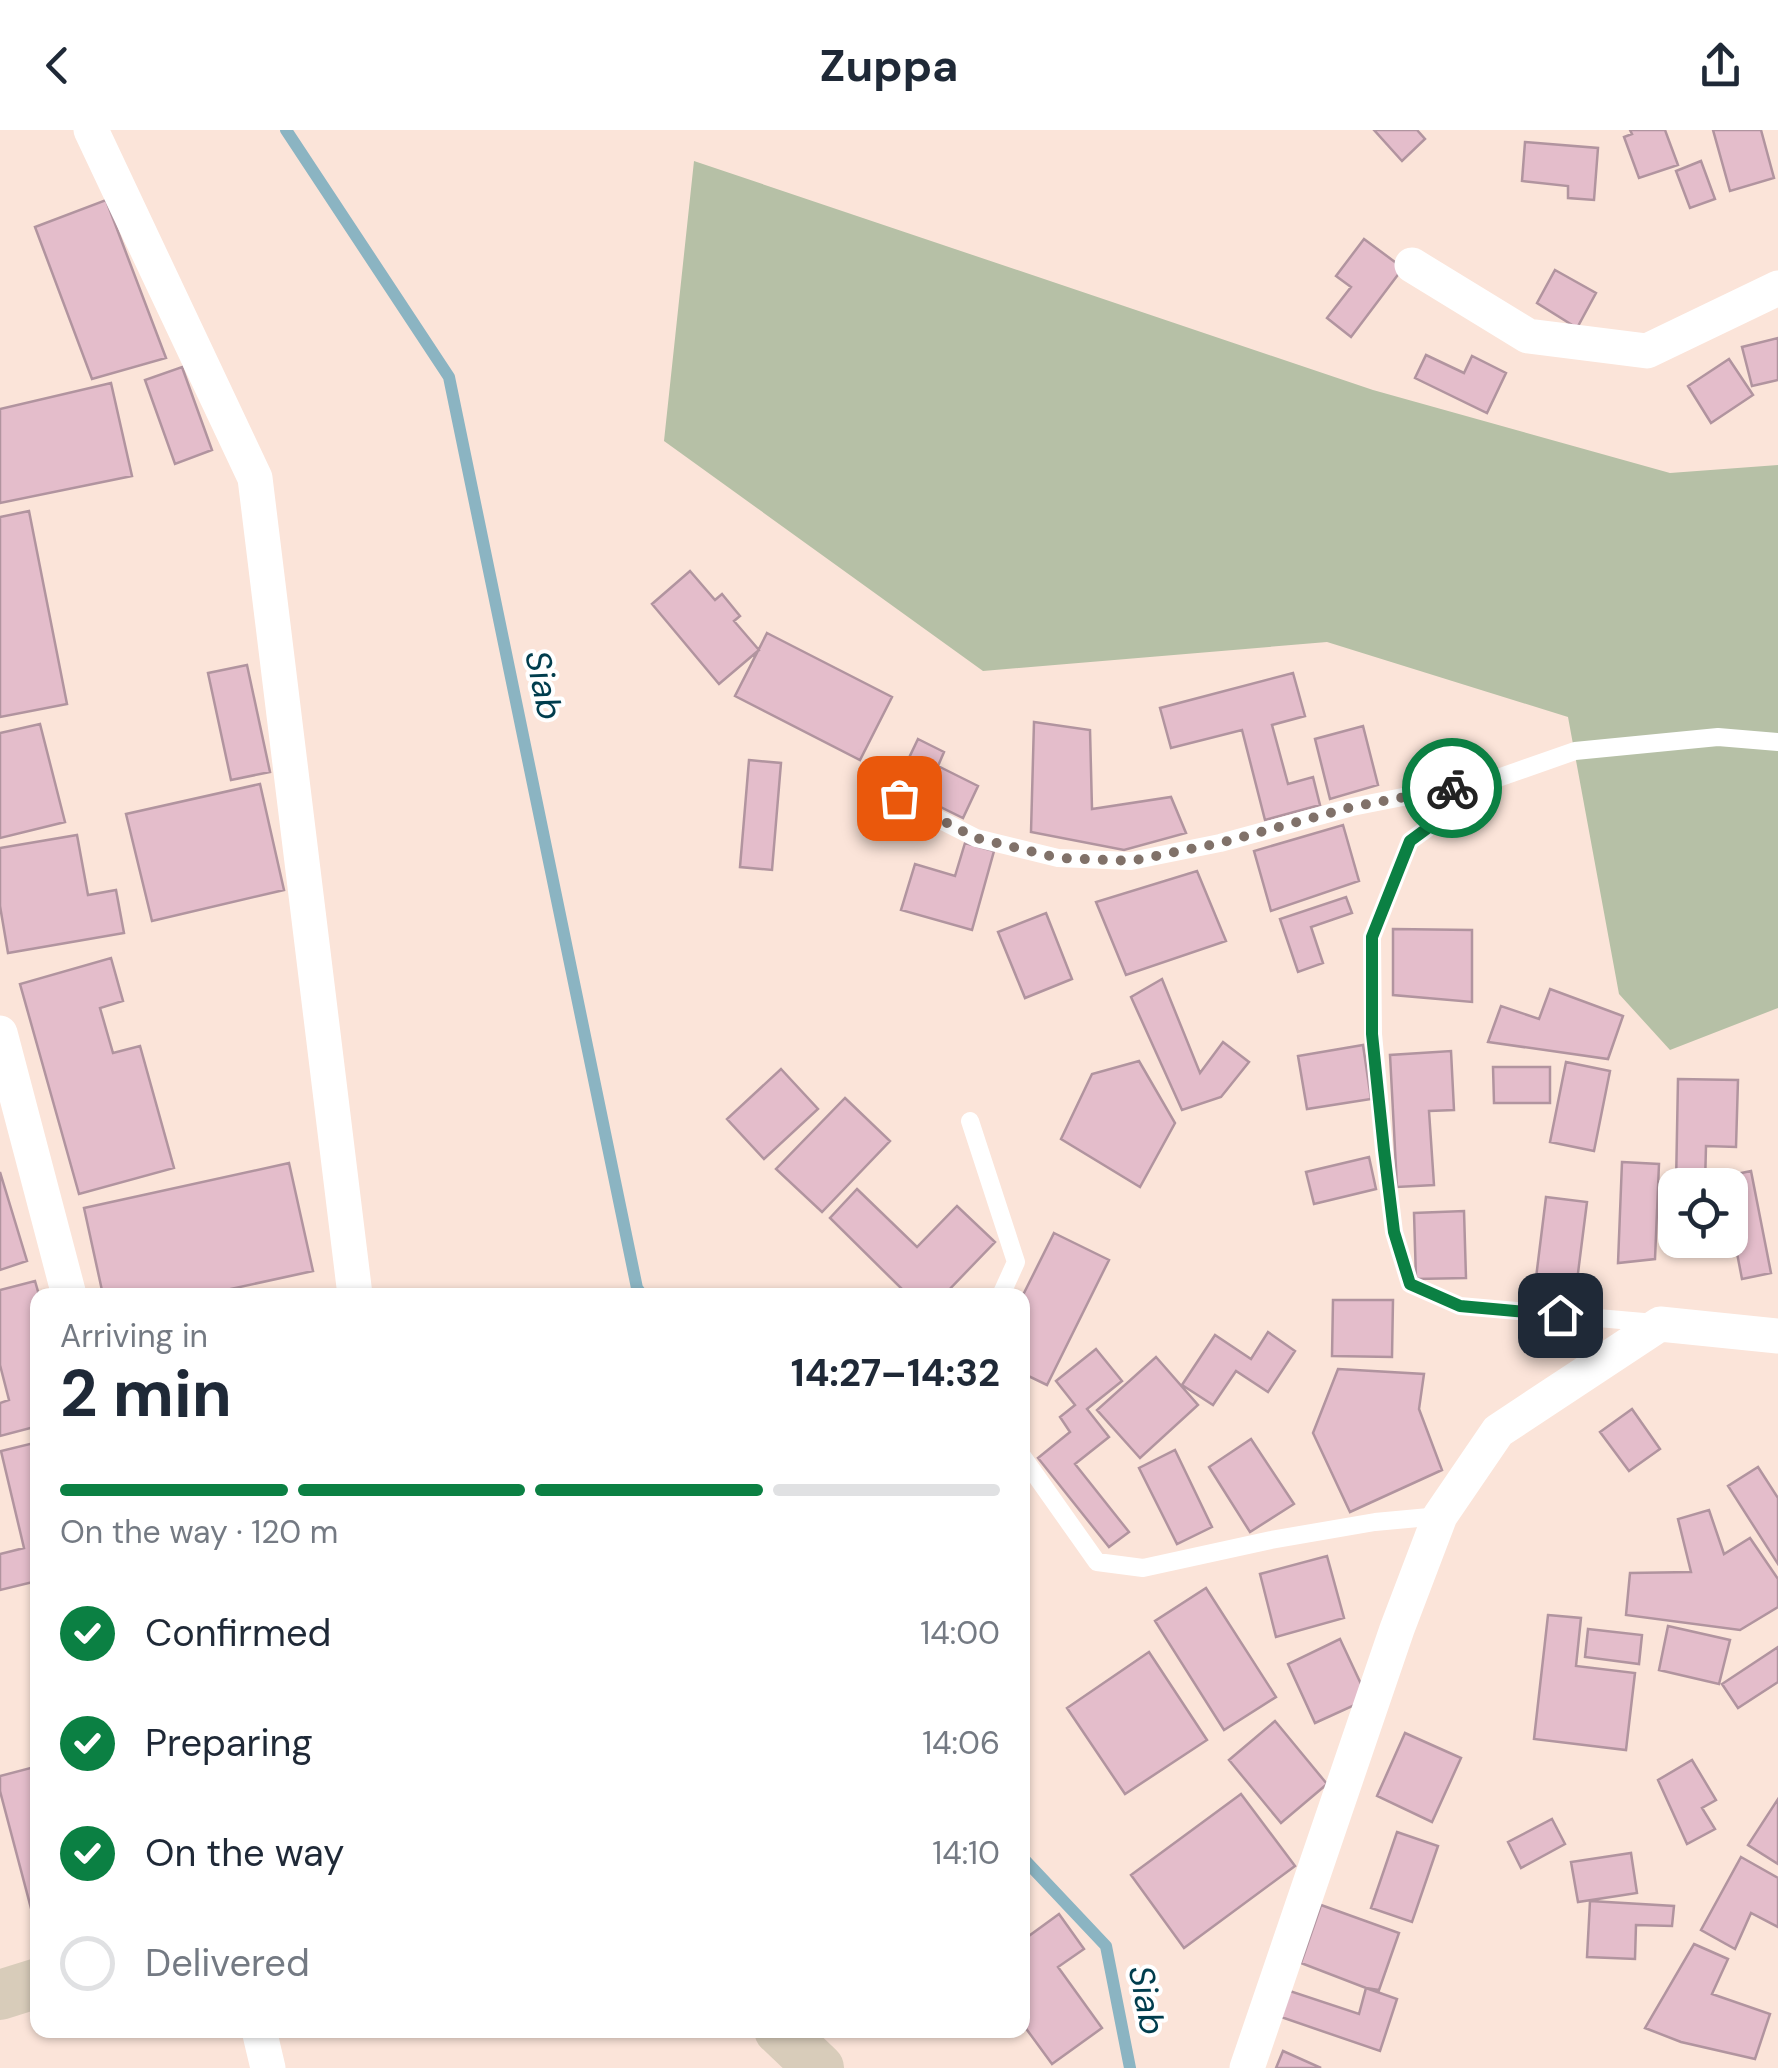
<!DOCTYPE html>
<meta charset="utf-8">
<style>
:root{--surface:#fff;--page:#f6f6f7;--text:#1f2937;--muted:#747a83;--line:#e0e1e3;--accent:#0b8043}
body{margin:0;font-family:"DM Sans",sans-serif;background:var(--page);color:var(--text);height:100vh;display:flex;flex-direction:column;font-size:38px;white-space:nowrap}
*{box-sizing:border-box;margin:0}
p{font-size:32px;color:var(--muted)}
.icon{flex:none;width:55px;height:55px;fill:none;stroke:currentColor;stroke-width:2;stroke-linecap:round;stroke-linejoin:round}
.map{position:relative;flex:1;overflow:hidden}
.details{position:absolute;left:30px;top:1158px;width:1000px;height:750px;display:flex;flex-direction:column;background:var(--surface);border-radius:20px;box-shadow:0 2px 8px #0004}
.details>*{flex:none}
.fabs{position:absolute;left:1658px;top:1038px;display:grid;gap:20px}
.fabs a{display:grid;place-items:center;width:90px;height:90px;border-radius:20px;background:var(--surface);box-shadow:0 2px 8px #0004;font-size:50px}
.pin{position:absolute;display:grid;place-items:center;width:85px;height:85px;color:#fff;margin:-42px;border-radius:20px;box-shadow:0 5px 15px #0006}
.courier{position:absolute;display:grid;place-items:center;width:100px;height:100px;margin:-50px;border:8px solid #0b8043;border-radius:50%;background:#fff;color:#222;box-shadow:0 2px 12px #0007}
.headline em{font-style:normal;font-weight:700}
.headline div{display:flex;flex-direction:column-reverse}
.headline{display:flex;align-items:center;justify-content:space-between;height:170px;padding:0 30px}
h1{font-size:65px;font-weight:700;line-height:75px}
.bar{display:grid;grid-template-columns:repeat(4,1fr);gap:15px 10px;align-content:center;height:120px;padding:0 30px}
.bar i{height:12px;border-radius:8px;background:var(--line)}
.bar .active{background:var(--accent)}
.bar p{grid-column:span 4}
ol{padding:0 30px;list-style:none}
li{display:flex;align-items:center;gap:30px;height:110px}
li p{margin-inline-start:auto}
li .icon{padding:10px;border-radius:50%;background:var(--accent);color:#fff;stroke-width:4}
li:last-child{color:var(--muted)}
li i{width:55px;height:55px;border:5px solid var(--line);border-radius:50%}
header{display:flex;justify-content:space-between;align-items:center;height:130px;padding:0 30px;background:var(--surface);font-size:45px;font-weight:700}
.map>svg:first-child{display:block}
</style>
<header><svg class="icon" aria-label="back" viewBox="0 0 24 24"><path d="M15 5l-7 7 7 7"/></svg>Zuppa<svg class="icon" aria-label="share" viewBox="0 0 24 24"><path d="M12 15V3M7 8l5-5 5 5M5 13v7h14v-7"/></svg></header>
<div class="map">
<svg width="1778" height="1938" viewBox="0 0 1778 1938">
<rect width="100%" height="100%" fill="#fbe4d9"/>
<path fill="#b6c0a6" d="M 694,31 L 1373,260 L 1670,343 L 1778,335 L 1778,878 L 1670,920 L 1619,864 L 1568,587 L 1327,512 L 983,541 L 664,311 Z"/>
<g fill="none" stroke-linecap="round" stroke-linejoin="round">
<path stroke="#8bb4c2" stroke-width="12" d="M 286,0 L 449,247 L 637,1158 L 642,1165
M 1022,1727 L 1106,1816 L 1130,1938"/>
</g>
<path fill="#e4bdcb" stroke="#b1949f" stroke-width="2.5" d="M 1374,0 L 1417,0 L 1425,9 L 1402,31 Z
M 1630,0 L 1665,0 L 1678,35 L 1639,48 L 1624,7 L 1632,4 Z
M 1713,0 L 1761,0 L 1774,48 L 1730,61 Z
M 1525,12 L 1598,18 L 1594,70 L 1568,68 L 1568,56 L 1522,51 Z
M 1701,31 L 1715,69 L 1690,78 L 1676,41 Z
M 106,70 L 166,228 L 92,249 L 35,97 Z
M 1364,109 L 1403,138 L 1351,207 L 1327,188 L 1351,157 L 1336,146 Z
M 1555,140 L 1596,163 L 1577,198 L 1537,173 Z
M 1778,208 L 1778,250 L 1752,256 L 1742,217 Z
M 1426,225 L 1464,243 L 1472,226 L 1506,243 L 1487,283 L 1415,248 Z
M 1729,229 L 1753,265 L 1711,293 L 1688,256 Z
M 182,237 L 212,320 L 175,334 L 145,250 Z
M 111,253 L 132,346 L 0,373 L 0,279 Z
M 29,381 L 67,574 L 0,587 L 0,387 Z
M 690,441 L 715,470 L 722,464 L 740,486 L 734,491 L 759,520 L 719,554 L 652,474 Z
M 767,503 L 892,567 L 860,630 L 735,566 Z
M 247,535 L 270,642 L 231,650 L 208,543 Z
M 1293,543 L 1305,586 L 1272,595 L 1288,654 L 1313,647 L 1320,675 L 1265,690 L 1242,600 L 1171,618 L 1160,578 Z
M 1034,592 L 1090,600 L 1092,679 L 1171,667 L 1186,703 L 1124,720 L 1031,702 Z
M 40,594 L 65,692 L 0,708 L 0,603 Z
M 1363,596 L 1378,655 L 1330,669 L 1315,609 Z
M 918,609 L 944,622 L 938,636 L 978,656 L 963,688 L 896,655 Z
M 749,630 L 781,633 L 772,740 L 740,737 Z
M 260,654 L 284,760 L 152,791 L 126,684 Z
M 1343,695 L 1359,751 L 1271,781 L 1254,721 Z
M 77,705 L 88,765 L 116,760 L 124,803 L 8,823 L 0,776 L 0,718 Z
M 965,713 L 994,721 L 972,800 L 901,780 L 915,734 L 955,746 Z
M 1197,741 L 1226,811 L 1126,845 L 1096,772 Z
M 1346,767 L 1352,783 L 1311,797 L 1323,833 L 1298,842 L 1280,789 Z
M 1046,783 L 1072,849 L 1025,868 L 998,802 Z
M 1393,799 L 1472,800 L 1472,872 L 1393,865 Z
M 111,828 L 123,871 L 100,878 L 113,923 L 140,916 L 174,1038 L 79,1064 L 20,854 Z
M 1162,849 L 1200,943 L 1223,912 L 1249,932 L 1221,967 L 1182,980 L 1131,867 Z
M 1550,859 L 1623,886 L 1608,929 L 1488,912 L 1501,876 L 1539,889 Z
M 1363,915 L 1371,969 L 1307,979 L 1298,926 Z
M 1451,921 L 1454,980 L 1429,981 L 1434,1055 L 1397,1057 L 1390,925 Z
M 1139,931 L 1175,993 L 1140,1057 L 1061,1009 L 1092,944 Z
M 1566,932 L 1610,941 L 1594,1021 L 1550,1012 Z
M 1493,937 L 1550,937 L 1550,973 L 1494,973 Z
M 781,939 L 818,979 L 764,1029 L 727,989 Z
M 1678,949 L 1738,950 L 1736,1017 L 1706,1016 L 1705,1055 L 1676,1055 Z
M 845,968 L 890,1011 L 822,1082 L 776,1039 Z
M 1369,1027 L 1376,1059 L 1314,1074 L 1306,1042 Z
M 1622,1032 L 1659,1034 L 1655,1129 L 1618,1133 Z
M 289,1033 L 313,1141 L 203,1165 L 103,1165 L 84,1078 Z
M 1751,1041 L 1771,1143 L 1742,1149 L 1730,1087 L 1730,1055 L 1724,1055 L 1722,1047 Z
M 0,1042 L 27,1131 L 0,1140 Z
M 857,1059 L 917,1117 L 957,1076 L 995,1112 L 944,1165 L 908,1165 L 830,1088 Z
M 1546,1067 L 1587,1072 L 1576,1159 L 1535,1156 Z
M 1464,1081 L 1466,1148 L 1416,1149 L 1414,1083 Z
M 1054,1103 L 1109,1130 L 1047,1255 L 1022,1243 L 1022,1167 Z
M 35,1151 L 39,1165 L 38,1296 L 0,1306 L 0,1273 L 9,1270 L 0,1235 L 0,1160 Z
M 1333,1170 L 1393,1170 L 1392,1227 L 1332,1226 Z
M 1268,1202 L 1295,1221 L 1268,1262 L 1236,1241 L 1213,1275 L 1182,1255 L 1215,1205 L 1251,1229 Z
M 1096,1219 L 1122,1251 L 1087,1279 L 1109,1307 L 1075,1334 L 1129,1402 L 1109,1417 L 1038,1328 L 1070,1302 L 1060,1287 L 1075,1275 L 1056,1251 Z
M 1156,1227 L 1198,1275 L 1140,1328 L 1097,1280 Z
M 1338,1239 L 1424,1244 L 1419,1279 L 1442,1340 L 1350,1382 L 1313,1303 Z
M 1632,1279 L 1660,1319 L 1629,1341 L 1600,1302 Z
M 1251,1309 L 1294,1374 L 1250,1402 L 1209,1337 Z
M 38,1312 L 38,1454 L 37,1451 L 0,1460 L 0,1424 L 24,1418 L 1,1321 Z
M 1175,1320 L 1212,1397 L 1177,1414 L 1139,1338 Z
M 1758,1337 L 1778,1368 L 1778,1434 L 1728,1356 Z
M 1709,1380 L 1724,1424 L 1750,1408 L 1778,1449 L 1778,1477 L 1740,1500 L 1626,1485 L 1630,1443 L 1691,1442 L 1678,1389 Z
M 1327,1426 L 1344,1488 L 1276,1507 L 1260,1444 Z
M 1206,1458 L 1276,1567 L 1224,1600 L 1155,1491 Z
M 1548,1485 L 1581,1488 L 1576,1536 L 1635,1543 L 1626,1620 L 1534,1609 Z
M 1668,1496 L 1730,1510 L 1719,1554 L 1659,1540 Z
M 1588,1499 L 1642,1505 L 1639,1534 L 1585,1527 Z
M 1340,1509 L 1368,1569 L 1315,1593 L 1288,1534 Z
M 1778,1517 L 1778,1552 L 1738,1578 L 1722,1554 Z
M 1149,1522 L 1207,1610 L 1125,1664 L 1067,1578 Z
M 1275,1591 L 1327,1654 L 1281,1693 L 1229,1630 Z
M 1405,1603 L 1461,1628 L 1432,1692 L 1377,1666 Z
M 1692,1630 L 1716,1670 L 1702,1678 L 1715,1699 L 1687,1714 L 1658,1650 Z
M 38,1636 L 38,1781 L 32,1782 L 0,1661 L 0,1646 Z
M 1241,1664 L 1295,1736 L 1184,1818 L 1131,1745 Z
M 1778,1669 L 1778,1734 L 1748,1715 Z
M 1552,1689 L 1565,1714 L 1521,1738 L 1508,1712 Z
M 1397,1702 L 1438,1716 L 1412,1792 L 1371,1778 Z
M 1631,1723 L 1637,1763 L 1578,1772 L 1571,1732 Z
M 1741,1727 L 1778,1748 L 1778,1797 L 1751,1783 L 1735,1819 L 1701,1800 Z
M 1590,1771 L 1674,1776 L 1672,1796 L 1636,1795 L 1635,1829 L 1587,1827 Z
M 1321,1775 L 1399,1803 L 1379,1860 L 1366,1858 L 1301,1833 Z
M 1059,1784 L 1084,1819 L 1058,1837 L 1102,1898 L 1052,1934 L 1022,1893 L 1022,1811 Z
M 1694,1814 L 1728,1829 L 1712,1864 L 1770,1884 L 1755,1929 L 1681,1912 L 1645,1898 Z
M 1366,1858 L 1397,1869 L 1380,1921 L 1281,1887 L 1290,1861 L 1359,1884 Z
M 1283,1921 L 1321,1938 L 1276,1938 Z"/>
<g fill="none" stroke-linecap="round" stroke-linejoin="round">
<path stroke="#fff" stroke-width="18" d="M 899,669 L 976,708 L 1058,728 L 1131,731 L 1220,713 L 1352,677 L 1489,650
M 970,991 L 1016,1132 L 1001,1165
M 1655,1193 L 1460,1176 L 1410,1154 L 1394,1102 L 1384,1020 L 1373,904 L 1372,807 L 1410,711 L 1495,649 L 1575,621 L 1718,607 L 1778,612
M 1022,1326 L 1097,1432 L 1143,1438 L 1271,1410 L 1375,1392 L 1440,1386"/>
<path stroke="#fff" stroke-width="35" d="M 91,0 L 255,348 L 355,1165
M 1412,135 L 1528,206 L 1647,221 L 1778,158
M 0,903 L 69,1165
M 259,1900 L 268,1938
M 1247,1938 L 1397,1499 L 1440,1386 L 1498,1301 L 1660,1194 L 1778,1206"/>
<path stroke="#d8ccba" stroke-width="50" d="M 0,1865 L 38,1853
M 779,1900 L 819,1938"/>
</g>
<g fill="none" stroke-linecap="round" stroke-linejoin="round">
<path stroke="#807169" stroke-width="10" stroke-dasharray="0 18" d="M 899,668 L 976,708 L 1058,728 L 1131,731 L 1220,713 L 1352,677 L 1452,658"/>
<path stroke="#0b8043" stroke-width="12" d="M 1452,658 L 1494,649 L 1410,711 L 1372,807 L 1372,904 L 1384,1020 L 1394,1102 L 1410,1154 L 1460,1176 L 1560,1185"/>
</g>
<g text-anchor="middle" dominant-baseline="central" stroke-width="8" stroke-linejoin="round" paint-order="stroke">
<g font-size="35" font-style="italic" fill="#003d4d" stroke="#fff">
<text transform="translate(544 555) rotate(78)">Siab</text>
<text transform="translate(1147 1870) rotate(79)">Siab</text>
</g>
</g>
</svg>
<div class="fabs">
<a><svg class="icon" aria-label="locate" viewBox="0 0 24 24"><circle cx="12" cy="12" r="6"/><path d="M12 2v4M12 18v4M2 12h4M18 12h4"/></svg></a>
</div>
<div class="pin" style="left:899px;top:668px;background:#ea580c"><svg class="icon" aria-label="bag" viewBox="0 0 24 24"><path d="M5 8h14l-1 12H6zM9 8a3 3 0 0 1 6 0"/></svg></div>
<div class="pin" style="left:1560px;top:1185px;background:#1f2937"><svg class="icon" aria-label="home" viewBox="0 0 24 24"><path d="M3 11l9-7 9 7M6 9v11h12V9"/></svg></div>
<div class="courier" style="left:1452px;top:658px"><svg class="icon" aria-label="bike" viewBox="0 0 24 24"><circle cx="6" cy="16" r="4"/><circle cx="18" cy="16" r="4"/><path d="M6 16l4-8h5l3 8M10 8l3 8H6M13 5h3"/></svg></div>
<section class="details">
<div class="headline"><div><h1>2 min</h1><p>Arriving in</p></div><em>14:27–14:32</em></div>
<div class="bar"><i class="active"></i><i class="active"></i><i class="active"></i><i></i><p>On the way · 120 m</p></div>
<ol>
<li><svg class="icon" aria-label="check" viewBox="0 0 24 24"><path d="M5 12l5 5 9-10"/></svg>Confirmed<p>14:00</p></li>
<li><svg class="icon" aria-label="check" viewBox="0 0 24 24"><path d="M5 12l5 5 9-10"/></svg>Preparing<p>14:06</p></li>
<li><svg class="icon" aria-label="check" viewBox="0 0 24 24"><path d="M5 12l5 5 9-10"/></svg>On the way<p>14:10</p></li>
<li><i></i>Delivered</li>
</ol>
</section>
</div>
